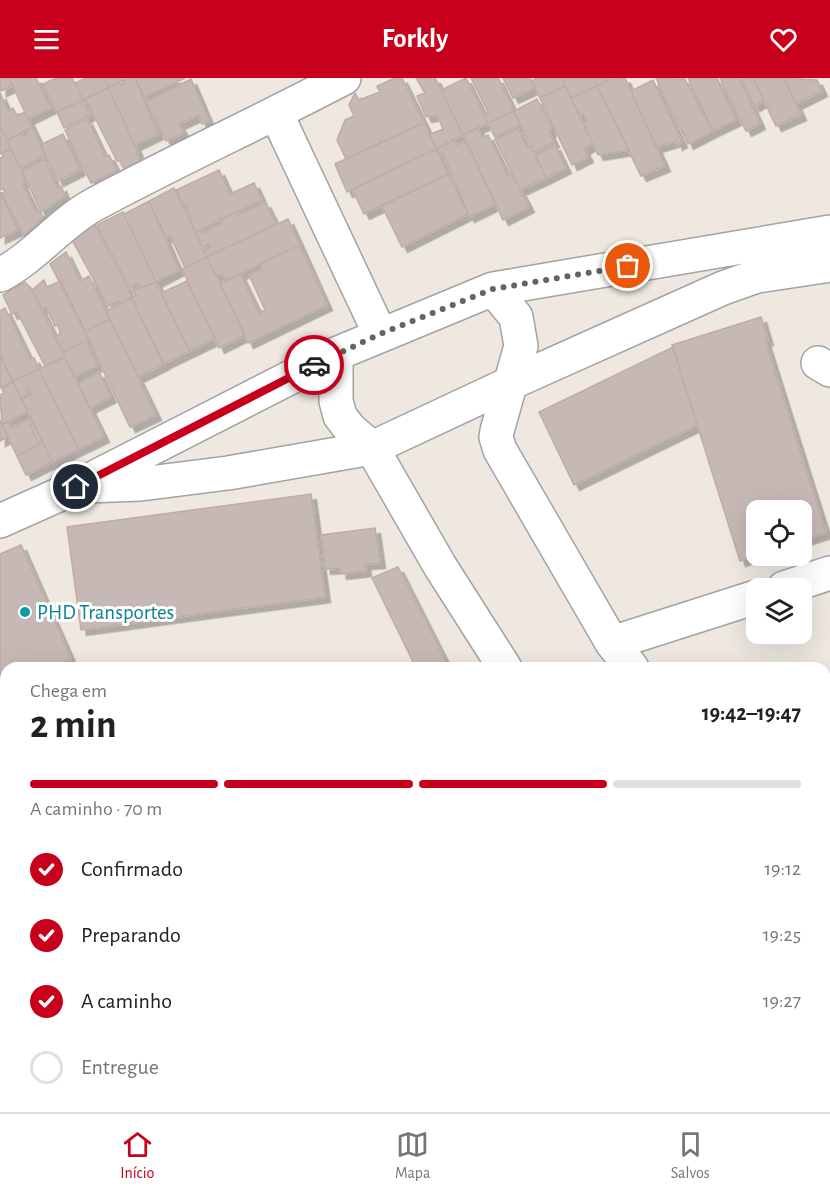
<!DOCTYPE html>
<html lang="pt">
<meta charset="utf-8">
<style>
:root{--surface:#fff;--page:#f6f6f6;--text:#222;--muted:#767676;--line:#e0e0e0;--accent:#c8001c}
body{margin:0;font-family:"Alegreya Sans",sans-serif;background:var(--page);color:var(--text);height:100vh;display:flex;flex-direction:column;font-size:22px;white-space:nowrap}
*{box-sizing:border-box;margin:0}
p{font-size:20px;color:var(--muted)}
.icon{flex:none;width:33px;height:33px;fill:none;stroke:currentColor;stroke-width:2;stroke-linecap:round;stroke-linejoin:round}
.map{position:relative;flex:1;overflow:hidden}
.details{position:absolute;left:0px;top:584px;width:831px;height:452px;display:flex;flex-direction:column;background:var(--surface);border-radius:18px 18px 0 0;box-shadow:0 6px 24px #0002}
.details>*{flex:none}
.fabs{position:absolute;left:746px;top:422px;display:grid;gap:12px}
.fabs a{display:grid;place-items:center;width:66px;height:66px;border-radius:12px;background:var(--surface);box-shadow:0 6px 24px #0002;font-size:30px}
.pin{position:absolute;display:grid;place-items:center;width:51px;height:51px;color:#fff;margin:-26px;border:3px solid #fff;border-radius:50%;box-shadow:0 2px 6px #0007}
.courier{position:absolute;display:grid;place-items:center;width:60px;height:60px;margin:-30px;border:4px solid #c8001c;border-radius:50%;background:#fff;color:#222;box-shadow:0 2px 8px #0007}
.headline em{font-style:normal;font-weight:600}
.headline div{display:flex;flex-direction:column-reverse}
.headline{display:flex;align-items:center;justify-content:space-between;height:102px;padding:0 30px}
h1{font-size:39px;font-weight:600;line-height:45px}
.bar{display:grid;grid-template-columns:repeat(4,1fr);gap:9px 6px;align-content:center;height:72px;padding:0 30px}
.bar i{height:8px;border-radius:4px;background:var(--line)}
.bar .on{background:var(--accent)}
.bar p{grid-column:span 4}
ol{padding:0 30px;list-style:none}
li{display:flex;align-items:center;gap:18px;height:66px}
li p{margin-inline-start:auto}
li .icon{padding:6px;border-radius:50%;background:var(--accent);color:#fff;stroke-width:4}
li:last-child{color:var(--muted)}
li i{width:33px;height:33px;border:3px solid var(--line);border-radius:50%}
header{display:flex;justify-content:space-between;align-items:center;height:78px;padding:0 30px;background:var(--accent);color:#fff;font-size:27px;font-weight:600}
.tabs{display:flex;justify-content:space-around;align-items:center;height:84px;border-top:2px solid var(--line);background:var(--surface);font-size:16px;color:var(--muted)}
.tabs a{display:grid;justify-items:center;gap:3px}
.tabs .on{color:var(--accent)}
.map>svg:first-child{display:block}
</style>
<header><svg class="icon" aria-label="menu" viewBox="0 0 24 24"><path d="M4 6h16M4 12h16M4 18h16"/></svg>Forkly<svg class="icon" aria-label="heart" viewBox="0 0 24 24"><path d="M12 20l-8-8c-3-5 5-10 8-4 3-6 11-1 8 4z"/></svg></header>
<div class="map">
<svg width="830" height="1034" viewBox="0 0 830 1034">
<defs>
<filter id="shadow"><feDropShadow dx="5.5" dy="5.5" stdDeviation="0" flood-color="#0004"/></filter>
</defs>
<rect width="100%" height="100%" fill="#eee8e1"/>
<path fill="#c6b9b5" stroke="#c0aca3" stroke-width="1.5" filter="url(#shadow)" d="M 0,0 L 9,0 L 12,8 L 1,13 Z
M 9,0 L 36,0 L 51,30 L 28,41 Z
M 56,0 L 72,0 L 83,22 L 57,34 L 43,6 Z
M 86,0 L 104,0 L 109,9 L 83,22 L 75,5 Z
M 104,0 L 128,0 L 109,9 Z
M 128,0 L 135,0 L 158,56 L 135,67 L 108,10 L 120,4 L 121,7 L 124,6 L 123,3 Z
M 135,0 L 185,0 L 145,19 Z
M 395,0 L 402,0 L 424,45 L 382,64 L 381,62 L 379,66 L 346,81 L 337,62 L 345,42 L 354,38 L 349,27 L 355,15 L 359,22 L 380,14 L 377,8 Z
M 416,0 L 435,0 L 463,57 L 436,71 L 429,57 L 443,51 L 437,37 L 426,39 L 417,18 L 425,15 Z
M 466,0 L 488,45 L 463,57 L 441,12 Z
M 471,0 L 498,0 L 514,33 L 488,45 L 484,36 L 488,34 Z
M 503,0 L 530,0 L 535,10 L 513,20 Z
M 537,0 L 562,0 L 565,8 L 540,20 L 531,3 Z
M 562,0 L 594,0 L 597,8 L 571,20 Z
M 594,0 L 613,0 L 597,8 Z
M 613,0 L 625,0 L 665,88 L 641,98 L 597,8 Z
M 656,0 L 678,0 L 679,2 L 684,0 L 713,53 L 688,66 Z
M 688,0 L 717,0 L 736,42 L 713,53 Z
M 720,0 L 739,0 L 760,46 L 746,53 Z
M 741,0 L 753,0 L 764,23 L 754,28 Z
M 753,0 L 784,0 L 801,37 L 776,48 Z
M 784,0 L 817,2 L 822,13 L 796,26 Z
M 191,1 L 209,43 L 202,46 L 198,37 L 179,46 L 184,55 L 166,63 L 146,24 Z
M 653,2 L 682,64 L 677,67 L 676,63 L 656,69 L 631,13 Z
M 565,8 L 593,66 L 584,71 L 588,79 L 572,87 L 540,20 Z
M 597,8 L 629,72 L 598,77 L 583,45 L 587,43 L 584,36 L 580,38 L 571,20 Z
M 108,10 L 138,74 L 136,75 L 140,83 L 124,91 L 120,83 L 117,83 L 85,20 Z
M 0,15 L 8,33 L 13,30 L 17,38 L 25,34 L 32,49 L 7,62 L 0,47 Z
M 537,21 L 551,47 L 550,56 L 554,64 L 534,74 L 514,33 Z
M 83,22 L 90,37 L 64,50 L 57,34 Z
M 514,33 L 520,47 L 495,59 L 488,45 Z
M 87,41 L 105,79 L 109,77 L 117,93 L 91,105 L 65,52 Z
M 424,45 L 436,71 L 347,114 L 335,86 Z
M 0,47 L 11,71 L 0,76 Z
M 32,49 L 46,77 L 20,90 L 7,62 L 21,55 L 23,58 L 28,56 L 26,53 Z
M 478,50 L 482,60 L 488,57 L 508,98 L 512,96 L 529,129 L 503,142 L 463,57 Z
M 518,50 L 527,70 L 531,68 L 546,100 L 520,112 L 495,61 Z
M 63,56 L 80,92 L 58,103 L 40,67 Z
M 454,62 L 456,67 L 466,63 L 496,126 L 469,139 L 443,75 L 439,77 L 436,71 Z
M 555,67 L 566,90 L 546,100 L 535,77 Z
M 11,71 L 26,103 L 22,105 L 36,134 L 40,132 L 43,139 L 24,158 L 1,115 L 5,114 L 4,111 L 0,112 L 0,80 L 4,78 L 2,75 Z
M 436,71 L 448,96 L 364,136 L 352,111 Z
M 45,81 L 57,110 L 61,108 L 65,118 L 41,134 L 22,93 Z
M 219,92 L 230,116 L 254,105 L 262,122 L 195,154 L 186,126 L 183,127 L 176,112 Z
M 448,96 L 468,136 L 402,169 L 382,128 Z
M 174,110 L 207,179 L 185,190 L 170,157 L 166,159 L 149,123 Z
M 0,114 L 18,152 L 0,160 Z
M 149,123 L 179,192 L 156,204 L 124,136 Z
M 265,124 L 276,146 L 207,179 L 204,172 L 211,169 L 209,166 L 203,169 L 195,154 L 200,152 L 202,155 L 221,146 L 219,142 L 237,134 L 238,138 Z
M 123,134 L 156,204 L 140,210 L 138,205 L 130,210 L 97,147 Z
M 288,141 L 300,167 L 226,203 L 223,196 L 216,198 L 207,179 Z
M 93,143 L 132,219 L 120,226 L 119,223 L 108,228 L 71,160 Z
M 300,167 L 327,227 L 248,265 L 220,205 L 240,196 L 259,235 L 265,232 L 249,197 L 262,191 L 260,186 Z
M 66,174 L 80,203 L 89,198 L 110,241 L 85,254 L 50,186 Z
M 207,179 L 245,257 L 219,270 L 182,191 Z
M 44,202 L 47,209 L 61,203 L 89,262 L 63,274 L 55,258 L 60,256 L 59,247 L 55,248 L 46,229 L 41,230 L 32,212 Z
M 187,203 L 215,261 L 190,273 L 161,215 Z
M 25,204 L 32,212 L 65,279 L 45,288 L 17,234 L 12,236 L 3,217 Z
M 156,204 L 190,273 L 163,286 L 132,220 L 136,217 L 133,212 Z
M 132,220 L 164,286 L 138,299 L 106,233 Z
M 5,230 L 30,281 L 34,280 L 39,291 L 13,303 L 0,277 L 0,233 Z
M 761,239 L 768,262 L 765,262 L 826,455 L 801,463 L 801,432 L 756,432 L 758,477 L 740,483 L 672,267 Z
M 110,241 L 156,337 L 130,349 L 85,254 Z
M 86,263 L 97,288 L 74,299 L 63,274 Z
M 673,269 L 697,347 L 574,407 L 539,334 Z
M 0,277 L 13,304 L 0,310 Z
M 65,279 L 104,359 L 79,371 L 39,291 Z
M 39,291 L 79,371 L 52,384 L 22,321 L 32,316 L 29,310 L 26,312 L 29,316 L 21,320 L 13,303 Z
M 99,294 L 111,319 L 89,330 L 78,306 Z
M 13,304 L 28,334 L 2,346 L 0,317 L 4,315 L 2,310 Z
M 31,340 L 33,345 L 30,347 L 39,367 L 17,378 L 2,347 L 9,344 L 11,350 Z
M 0,342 L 8,359 L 0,363 Z
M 33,345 L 52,384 L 26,397 L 17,378 L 39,367 L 30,347 Z
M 311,416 L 325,519 L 81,552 L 67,449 Z
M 375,450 L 380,485 L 365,486 L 366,493 L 341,496 L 340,490 L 325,491 L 321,457 Z
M 21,467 L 71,581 L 53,590 L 6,590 L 6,610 L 0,612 L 0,476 Z
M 398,489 L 433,558 L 449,590 L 416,590 L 372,500 Z"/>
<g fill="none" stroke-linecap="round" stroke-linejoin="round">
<defs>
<path id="minor" d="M 276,35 L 380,256
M 0,197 C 35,179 60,145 95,126 C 177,82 262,43 344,0
M 493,211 L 516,239 L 521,268 L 497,353 L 496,359 L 500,372 L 612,565 L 632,590
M 336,276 L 336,323 L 340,338 L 350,351 L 372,370 L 440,488 L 505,590
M 818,285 L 830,292
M 87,408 L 141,406 L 228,395 L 372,370 L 513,304 L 723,210 L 757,198 L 830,187
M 0,443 L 76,409 L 336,276 L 493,211 L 830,154
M 784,510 L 830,495
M 612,565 L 756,519
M 0,726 L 6,724
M 825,907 L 830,908
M 817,1029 L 821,1034"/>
<path id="highway" d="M 825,657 L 830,655
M 825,850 L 830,849
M 0,917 L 6,915
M 251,1034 L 267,1029"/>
</defs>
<use href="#minor" stroke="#a3a3a3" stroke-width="36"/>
<use href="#highway" stroke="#db1f7a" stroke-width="36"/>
<use href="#minor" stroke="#fff" stroke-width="33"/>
<use href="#highway" stroke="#e886a6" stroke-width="33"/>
</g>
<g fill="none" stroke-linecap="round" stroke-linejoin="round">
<path stroke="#666361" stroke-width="6" stroke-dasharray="0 10.8" d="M 314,287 L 380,256 L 493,211 L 628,188"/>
<path stroke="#c8001c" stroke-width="8" d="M 76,409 L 314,287"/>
</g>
<circle fill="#0f9aa8" stroke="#fff" stroke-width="2" cx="25" cy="534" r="6"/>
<g text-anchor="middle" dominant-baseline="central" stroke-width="6" stroke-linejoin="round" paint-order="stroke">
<g font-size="21" fill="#0d838f" stroke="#fff" text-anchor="start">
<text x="37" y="534">PHD Transportes</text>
</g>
</g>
</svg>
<div class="fabs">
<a><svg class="icon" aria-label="locate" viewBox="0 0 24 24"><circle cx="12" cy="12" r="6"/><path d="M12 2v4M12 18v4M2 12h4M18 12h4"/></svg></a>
<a><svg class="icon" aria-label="layers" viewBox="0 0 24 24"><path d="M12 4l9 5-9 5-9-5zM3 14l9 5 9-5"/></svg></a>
</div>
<div class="pin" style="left:628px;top:188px;background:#ea580c"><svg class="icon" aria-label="bag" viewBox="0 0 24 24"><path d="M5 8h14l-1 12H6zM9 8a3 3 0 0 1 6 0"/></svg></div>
<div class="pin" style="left:76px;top:409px;background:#1f2937"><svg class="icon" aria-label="home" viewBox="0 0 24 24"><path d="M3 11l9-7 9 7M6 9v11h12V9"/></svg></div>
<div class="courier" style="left:314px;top:287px"><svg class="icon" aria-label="car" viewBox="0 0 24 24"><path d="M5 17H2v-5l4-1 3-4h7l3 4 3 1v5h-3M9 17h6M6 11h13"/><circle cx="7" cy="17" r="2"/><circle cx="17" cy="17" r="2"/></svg></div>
<section class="details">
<div class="headline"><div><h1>2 min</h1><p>Chega em</p></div><em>19:42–19:47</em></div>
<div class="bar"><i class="on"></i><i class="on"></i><i class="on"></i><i></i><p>A caminho · 70 m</p></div>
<ol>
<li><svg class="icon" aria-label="check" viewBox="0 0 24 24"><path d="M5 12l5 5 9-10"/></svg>Confirmado<p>19:12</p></li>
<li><svg class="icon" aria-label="check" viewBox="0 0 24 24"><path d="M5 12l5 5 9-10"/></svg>Preparando<p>19:25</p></li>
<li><svg class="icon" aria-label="check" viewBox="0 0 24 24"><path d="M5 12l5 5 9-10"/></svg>A caminho<p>19:27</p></li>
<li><i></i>Entregue</li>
</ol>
</section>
</div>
<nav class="tabs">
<a class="on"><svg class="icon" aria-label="home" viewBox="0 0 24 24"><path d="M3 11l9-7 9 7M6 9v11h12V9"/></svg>Início</a>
<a><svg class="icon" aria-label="map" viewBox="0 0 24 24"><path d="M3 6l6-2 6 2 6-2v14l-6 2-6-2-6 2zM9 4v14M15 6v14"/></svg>Mapa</a>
<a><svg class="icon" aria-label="saved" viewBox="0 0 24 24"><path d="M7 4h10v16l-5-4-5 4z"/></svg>Salvos</a>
</nav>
